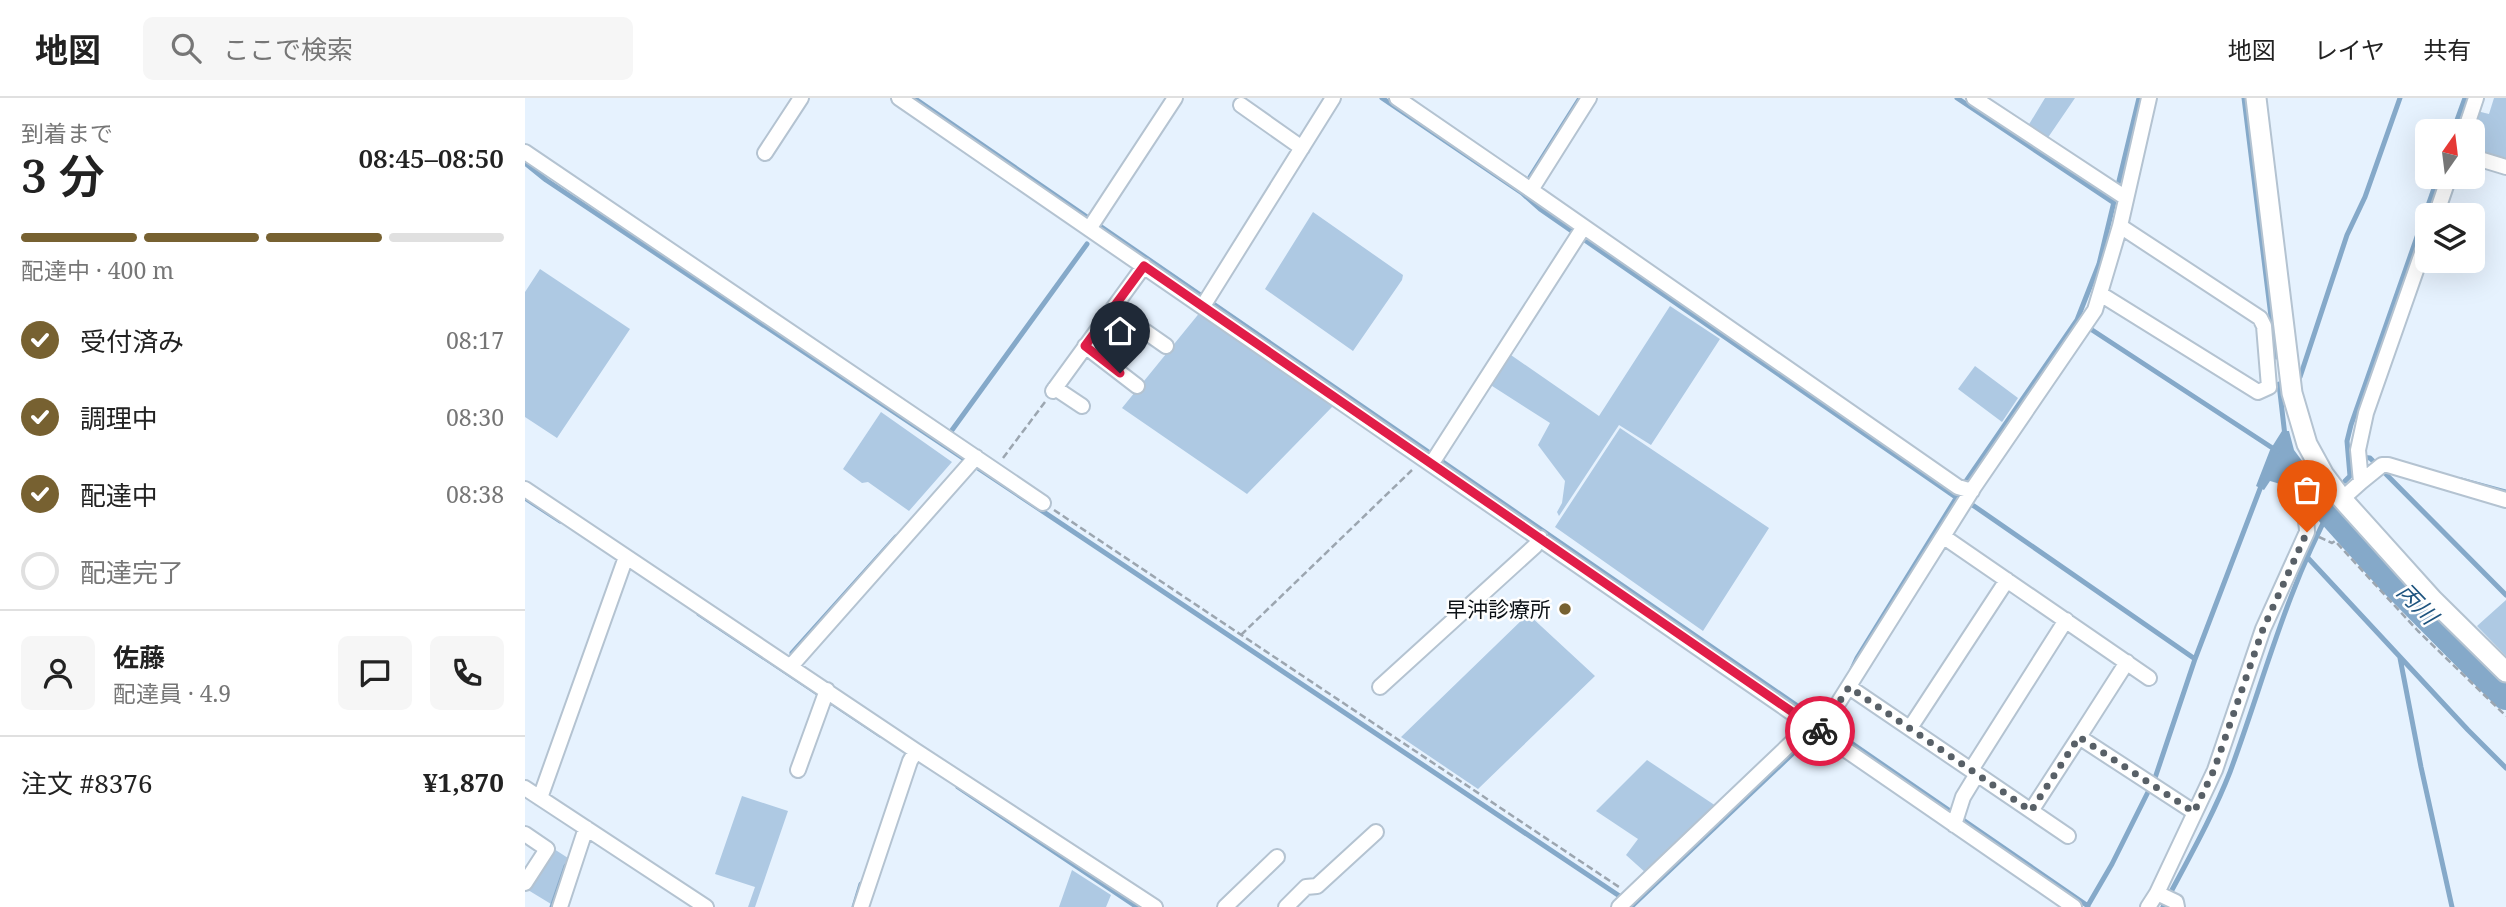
<!DOCTYPE html>
<html lang="ja">
<meta charset="utf-8">
<style>
:root{--surface:#fff;--page:#f6f6f6;--text:#222;--muted:#767676;--line:#e0e0e0;--accent:#776131}
body{margin:0;font-family:"Noto Serif","Noto Sans JP",serif;background:var(--page);color:var(--text);height:100vh;display:flex;flex-direction:column;font-size:26px;white-space:nowrap}
*{box-sizing:border-box;margin:0}
p{font-size:23px;color:var(--muted)}
.icon{flex:none;width:38px;height:38px;fill:none;stroke:currentColor;stroke-width:2;stroke-linecap:round;stroke-linejoin:round}
.map{position:relative;flex:1;overflow:hidden}
.drawer{display:flex;flex-direction:column;background:var(--surface);width:525px}
.drawer>*{flex:none}
.needle{width:46px;rotate:14deg}
.controls{position:absolute;left:1890px;top:21px;display:grid;gap:14px}
.controls a{display:grid;place-items:center;width:70px;height:70px;border-radius:10px;background:var(--surface);box-shadow:0 7px 28px #0002;font-size:35px}
.pin{position:absolute;display:grid;place-items:center;width:60px;height:60px;color:#fff;margin:-72px -30px;border-radius:50% 50% 50% 0;rotate:-45deg;box-shadow:0 0 7px #0007}
.pin .icon{rotate:45deg}
.courier{position:absolute;display:grid;place-items:center;width:70px;height:70px;margin:-35px;border:5px solid #e11d48;border-radius:50%;background:#fff;color:#222;box-shadow:0 2px 9px #0007}
.headline em{font-style:normal;font-weight:600}
.headline div{display:flex;flex-direction:column-reverse}
.headline{display:flex;align-items:center;justify-content:space-between;height:119px;padding:0 21px}
h1{font-size:46px;font-weight:600;line-height:52px}
.bar{display:grid;grid-template-columns:repeat(4,1fr);gap:10px 7px;align-content:center;height:84px;padding:0 21px}
.bar i{height:9px;border-radius:5px;background:var(--line)}
.bar .current{background:var(--accent)}
.bar p{grid-column:span 4}
.line{display:flex;align-items:center;gap:18px;padding:0 21px;border-top:2px solid var(--line)}
.line div{flex:1}
.round{display:grid;place-items:center;flex:none;width:74px;height:74px;border-radius:10px;background:var(--page)}
ol{padding:0 21px;list-style:none}
li{display:flex;align-items:center;gap:21px;height:77px}
li p{margin-inline-start:auto}
li .icon{padding:7px;border-radius:50%;background:var(--accent);color:#fff;stroke-width:4}
li:last-child{color:var(--muted)}
li i{width:38px;height:38px;border:4px solid var(--line);border-radius:50%}
header{display:flex;align-items:center;gap:42px;box-sizing:border-box;height:98px;padding:0 35px;background:var(--surface);border-bottom:2px solid var(--line)}
header strong{font-size:33px}
nav{display:flex;gap:38px;margin-inline-start:auto;font-size:24px}
.search{width:490px;height:63px;background:var(--page);display:flex;align-items:center;gap:18px;box-sizing:border-box;padding:0 24px;border-radius:10px;color:var(--muted);font-size:26px}
main{display:flex;flex:1;min-height:0}
.map>svg:first-child{display:block}
</style>
<header>
<strong>地図</strong>
<div class="search"><svg class="icon" aria-label="search" viewBox="0 0 24 24"><circle cx="10" cy="10" r="6"/><path d="M15 15l6 6"/></svg>ここで検索</div>
<nav><a>地図</a><a>レイヤ</a><a>共有</a></nav>
</header>
<main>
<section class="drawer">
<div class="headline"><div><h1>3 分</h1><p>到着まで</p></div><em>08:45–08:50</em></div>
<div class="bar"><i class="current"></i><i class="current"></i><i class="current"></i><i></i><p>配達中 · 400 m</p></div>
<ol>
<li><svg class="icon" aria-label="check" viewBox="0 0 24 24"><path d="M5 12l5 5 9-10"/></svg>受付済み<p>08:17</p></li>
<li><svg class="icon" aria-label="check" viewBox="0 0 24 24"><path d="M5 12l5 5 9-10"/></svg>調理中<p>08:30</p></li>
<li><svg class="icon" aria-label="check" viewBox="0 0 24 24"><path d="M5 12l5 5 9-10"/></svg>配達中<p>08:38</p></li>
<li><i></i>配達完了</li>
</ol>
<div class="line" style="height:126px"><a class="round"><svg class="icon" aria-label="person" viewBox="0 0 24 24"><circle cx="12" cy="8" r="4"/><path d="M4 21q1-7 8-7t8 7"/></svg></a><div><b>佐藤</b><p>配達員 · 4.9</p></div><a class="round"><svg class="icon" aria-label="chat" viewBox="0 0 24 24"><path d="M4 5h16v11H9l-5 4z"/></svg></a><a class="round"><svg class="icon" aria-label="phone" viewBox="0 0 24 24"><path d="M5 4h4l2 5-3 2q2 4 5 5l2-3 5 2v4C11 20 4 13 5 4z"/></svg></a></div>
<div class="line" style="height:91px"><div>注文 #8376</div><b>¥1,870</b></div>
</section>
<div class="map">
<svg width="1981" height="809" viewBox="0 0 1981 809">
<rect width="100%" height="100%" fill="#e6f2fe"/>
<path fill="#aec9e3" d="M 1520,0 L 1550,0 L 1522,41 L 1503,28 Z
M 1969,0 L 1981,0 L 1981,63 L 1948,53 L 1948,33 L 1946,33 L 1952,13 L 1964,16 Z
M 788,114 L 878,177 L 877,182 L 828,253 L 740,191 Z
M 15,171 L 105,231 L 32,340 L 0,319 L 0,194 Z
M 1145,208 L 1195,241 L 1126,347 L 1094,327 L 1034,418 L 1032,414 L 1037,405 L 1040,383 L 1013,347 L 1025,325 L 964,286 L 983,255 L 1074,318 Z
M 676,213 L 809,307 L 722,396 L 597,310 Z
M 1450,268 L 1493,300 L 1477,324 L 1433,291 Z
M 356,314 L 427,364 L 384,413 L 343,384 L 337,385 L 318,371 Z
M 1095,330 L 1244,430 L 1178,533 L 1030,429 Z
M 1981,502 L 1981,558 L 1952,528 Z
M 1003,516 L 1070,578 L 953,691 L 876,639 Z
M 1122,662 L 1191,708 L 1121,775 L 1101,757 L 1113,741 L 1071,713 Z
M 217,698 L 263,713 L 230,809 L 223,809 L 230,789 L 190,776 Z
M 29,751 L 43,760 L 26,806 L 3,792 Z
M 547,772 L 586,797 L 581,809 L 534,809 Z"/>
<path fill="#85a9c9" d="M 1757,333 L 1764,333 L 1769,352 L 1786,375 L 1776,400 L 1752,385 L 1745,383 L 1739,392 L 1731,388 L 1745,352 Z"/>
<g fill="none" stroke-linecap="round" stroke-linejoin="round">
<path stroke="#85a9c9" stroke-width="5" d="M 389,0 C 781,268 1172,538 1563,808
M 857,0 L 997,95 L 1015,111 L 1432,400 L 1449,408 L 1670,561
M 1432,0 L 1589,105
M 1719,0 L 1751,259
M 1928,33 L 1940,0
M 0,65 L 21,82 L 1108,807
M 1005,79 L 1055,0
M 1561,228 L 1752,353
M 1775,279 L 1822,137 L 1840,99 L 1875,0
M 1754,286 L 1760,338
M 422,339 L 562,146
M 1836,359 L 1845,360 L 1981,497
M 1936,382 L 1981,394
M 1820,383 L 1825,378 L 1822,343 L 1826,327 L 1913,79
M 1437,389 L 1552,222 L 1574,166 L 1614,0
M 1785,392 L 1805,413
M 0,400 L 35,423
M 1783,460 L 1943,632 L 1981,670
M 174,516 L 355,637
M 267,555 L 371,439
M 1875,560 L 1896,669 L 1927,809
M 1327,571 L 1332,560 L 1433,397
M 433,689 L 612,809
M 1107,808 L 1282,642
M 27,809 L 41,768
M 329,809 L 336,786
M 1562,809 L 1587,766 L 1630,680 L 1670,561 L 1738,383
M 1638,809 C 1661,765 1687,720 1705,674 C 1738,585 1761,493 1807,408"/>
<path stroke="#85a9c9" stroke-width="30" d="M 1805,413 L 1867,482 L 1981,597"/>
<defs>
<path id="street" d="M 374,0 L 1549,809
M 872,0 L 1006,92
M 1064,0 L 1006,92 L 1433,389 L 1447,393
M 1449,0 L 1601,100
M 716,7 L 777,50
M 1940,33 L 1951,0
M 0,54 L 518,405
M 240,55 L 276,0
M 1948,59 L 1981,69
M 1911,117 L 1924,79
M 564,131 L 650,0
M 1577,197 L 1733,294 L 1744,289 L 1739,228 L 1735,220 L 1595,128
M 678,208 L 808,0
M 588,211 L 641,248
M 560,248 L 612,288
M 530,290 L 557,308
M 528,293 L 619,168
M 907,365 L 1058,130
M 1836,384 L 1857,367 L 1863,367 L 1981,402
M 0,391 L 391,653 L 630,809
M 1817,401 L 1836,384 L 1833,352 L 1841,315 L 1902,141
M 1419,439 L 1624,580
M 1602,564 L 1554,639 L 1669,714
M 266,568 L 451,359
M 855,589 L 1010,448 L 1015,440
M 1324,589 L 1543,738
M 1385,630 L 1482,482
M 1295,634 L 1449,389 L 1570,212 L 1595,128 L 1624,0
M 273,672 L 302,592
M 1446,672 L 1541,522
M 0,690 L 181,809
M 15,700 L 101,459
M 1506,713 L 1554,639
M 1429,727 L 1438,699 L 1452,676
M 0,736 L 22,751 L 0,785
M 1632,795 L 1651,804 L 1652,809
M 35,809 L 61,730
M 336,809 L 385,663 L 391,653
M 700,809 L 752,759
M 761,809 L 781,789 L 792,788 L 851,734
M 1094,809 L 1285,627
M 1623,809 L 1632,795 L 1690,672 L 1738,531 L 1782,434 C 1782,426 1780,420 1779,412 C 1778,399 1790,384 1799,377"/>
<path id="secondary" d="M 1731,0 L 1767,295 L 1782,346 L 1799,377 L 1817,401 L 1908,502 L 1981,574"/>
</defs>
<use href="#street" stroke="#b4c3d1" stroke-width="18"/>
<use href="#secondary" stroke="#b4c3d1" stroke-width="23"/>
<path stroke="#9ca6b0" stroke-width="2.5" stroke-dasharray="7 3.5" stroke-linecap="butt" d="M 478,360 L 520,304
M 529,412 L 1094,789
M 1794,439 L 1807,445 L 1810,443 L 1893,533 L 1981,618
M 716,537 L 887,372"/>
<use href="#street" stroke="#fff" stroke-width="14"/>
<use href="#secondary" stroke="#fff" stroke-width="19"/>
</g>
<g fill="none" stroke-linecap="round" stroke-linejoin="round">
<path stroke="#586067" stroke-width="7" stroke-dasharray="0 12.6" d="M 1295,633 L 1324,589 L 1506,713 L 1554,639 L 1669,714 L 1689,672 L 1738,531 L 1782,434"/>
<path stroke="#e11d48" stroke-width="9" d="M 595,275 L 560,248 L 619,168 L 1295,633"/>
</g>
<circle fill="#776131" stroke="#fefefe" stroke-width="2.5" cx="1040" cy="511" r="7"/>
<g text-anchor="middle" dominant-baseline="central" stroke-width="5" stroke-linejoin="round" paint-order="stroke">
<g font-size="21" fill="#0c1116" stroke="#fefefe" text-anchor="end">
<text x="1026" y="511">早沖診療所</text>
</g>
<g font-size="23" font-style="italic" fill="#1e547f" stroke="#fefefe">
<text transform="translate(1893 505) rotate(46)">丙川</text>
</g>
</g>
</svg>
<div class="controls">
<a><svg class="needle" viewBox="-14 -14 28 28"><path d="M0-13l5 13h-10z" fill="#e53935"/><path d="M0 13l5-13h-10z" fill="#767676"/></svg></a>
<a><svg class="icon" aria-label="layers" viewBox="0 0 24 24"><path d="M12 4l9 5-9 5-9-5zM3 14l9 5 9-5"/></svg></a>
</div>
<div class="pin" style="left:1782px;top:434px;background:#ea580c"><svg class="icon" aria-label="bag" viewBox="0 0 24 24"><path d="M5 8h14l-1 12H6zM9 8a3 3 0 0 1 6 0"/></svg></div>
<div class="pin" style="left:595px;top:275px;background:#1f2937"><svg class="icon" aria-label="home" viewBox="0 0 24 24"><path d="M3 11l9-7 9 7M6 9v11h12V9"/></svg></div>
<div class="courier" style="left:1295px;top:633px"><svg class="icon" aria-label="bike" viewBox="0 0 24 24"><circle cx="6" cy="16" r="4"/><circle cx="18" cy="16" r="4"/><path d="M6 16l4-8h5l3 8M10 8l3 8H6M13 5h3"/></svg></div>
</div>
</main>
